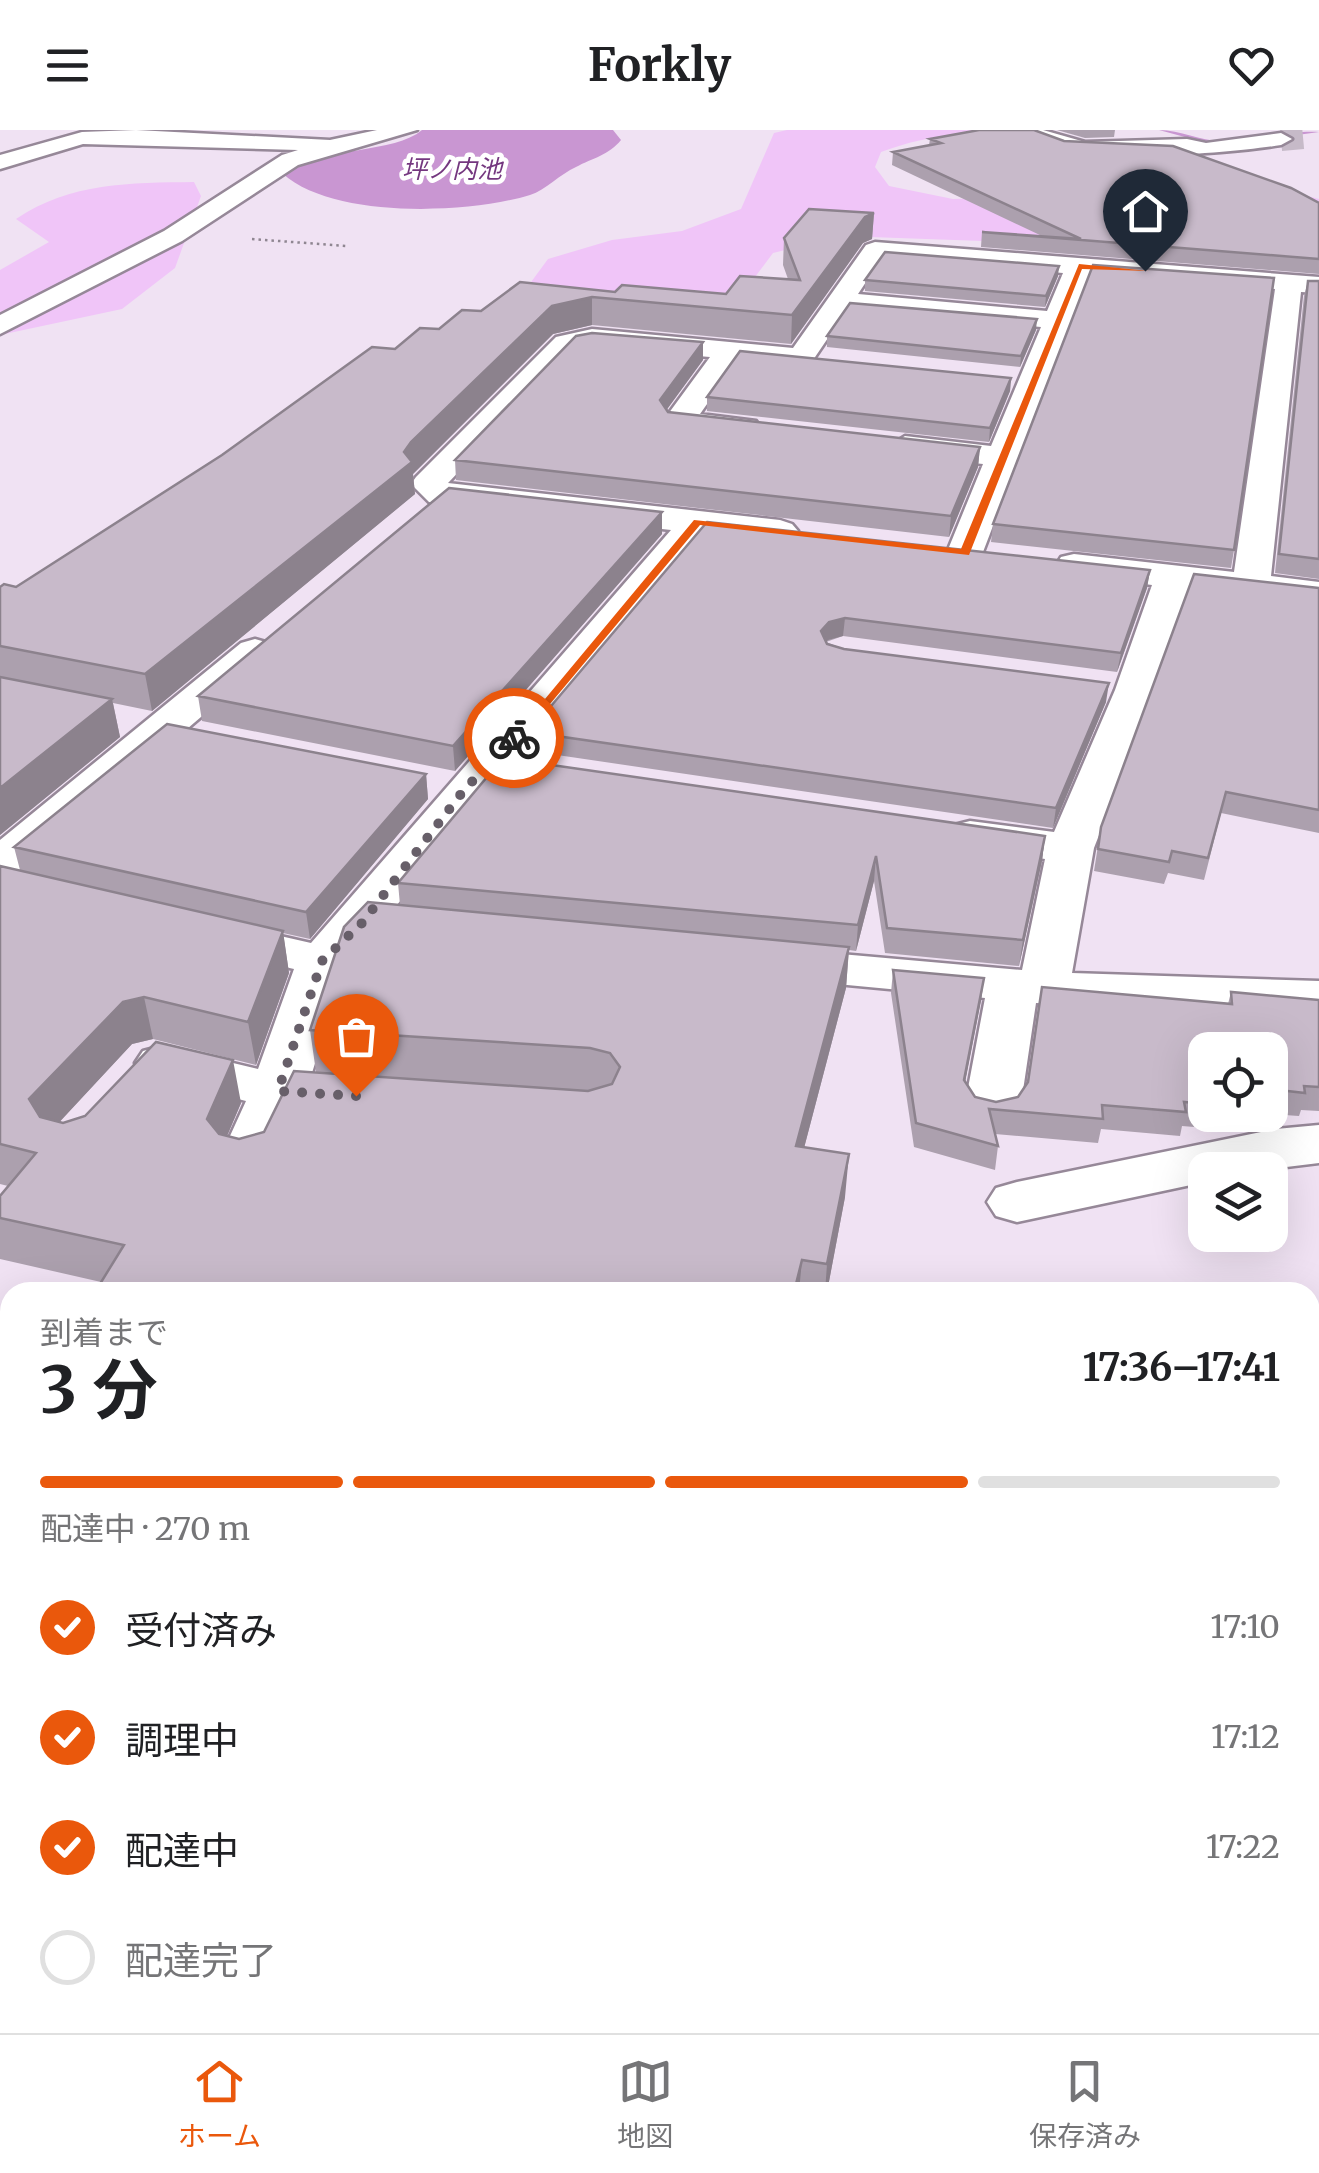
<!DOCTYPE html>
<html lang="ja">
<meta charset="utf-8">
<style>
:root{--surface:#fff;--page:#f2f2f2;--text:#202124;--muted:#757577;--line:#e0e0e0;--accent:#ea580c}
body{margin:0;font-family:Merriweather,"Noto Sans JP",serif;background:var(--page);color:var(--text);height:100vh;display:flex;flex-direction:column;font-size:38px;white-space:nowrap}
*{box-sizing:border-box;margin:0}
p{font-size:32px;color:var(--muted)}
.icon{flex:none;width:55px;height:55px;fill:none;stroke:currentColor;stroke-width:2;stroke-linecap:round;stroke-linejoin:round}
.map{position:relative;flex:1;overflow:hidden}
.side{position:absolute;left:0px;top:1152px;width:1320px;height:752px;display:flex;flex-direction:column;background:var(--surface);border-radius:30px 30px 0 0;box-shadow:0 10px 40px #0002}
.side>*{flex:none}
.buttons{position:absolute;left:1188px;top:902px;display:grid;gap:20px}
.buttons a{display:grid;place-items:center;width:100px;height:100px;border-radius:20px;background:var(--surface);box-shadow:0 10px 40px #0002;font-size:50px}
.pin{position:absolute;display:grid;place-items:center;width:85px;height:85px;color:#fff;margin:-102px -42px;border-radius:50% 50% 50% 0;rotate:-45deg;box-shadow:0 0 10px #0007}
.pin .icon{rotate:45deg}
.courier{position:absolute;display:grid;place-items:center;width:100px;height:100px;margin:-50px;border:8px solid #ea580c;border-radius:50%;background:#fff;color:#222;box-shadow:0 2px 12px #0007}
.overview em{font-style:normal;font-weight:700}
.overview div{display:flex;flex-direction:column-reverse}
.overview{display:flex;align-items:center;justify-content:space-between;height:170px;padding:0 40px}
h1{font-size:65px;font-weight:700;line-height:75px}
.bar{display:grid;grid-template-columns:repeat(4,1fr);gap:15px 10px;align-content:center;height:120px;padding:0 40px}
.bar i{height:12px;border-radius:8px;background:var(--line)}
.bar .active{background:var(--accent)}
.bar p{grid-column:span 4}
ol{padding:0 40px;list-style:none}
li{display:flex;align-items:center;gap:30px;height:110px}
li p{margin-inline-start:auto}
li .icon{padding:10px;border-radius:50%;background:var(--accent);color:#fff;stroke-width:4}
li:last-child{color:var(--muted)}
li i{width:55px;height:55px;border:5px solid var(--line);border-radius:50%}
header{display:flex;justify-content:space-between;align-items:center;height:130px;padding:0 40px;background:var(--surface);font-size:45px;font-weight:700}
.tabs{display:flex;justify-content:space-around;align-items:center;height:140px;border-top:2px solid var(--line);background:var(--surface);font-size:28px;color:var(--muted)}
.tabs a{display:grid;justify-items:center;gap:5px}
.tabs .active{color:var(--accent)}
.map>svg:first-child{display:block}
</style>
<header><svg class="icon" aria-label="menu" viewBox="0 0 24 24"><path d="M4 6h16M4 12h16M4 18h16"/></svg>Forkly<svg class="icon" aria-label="heart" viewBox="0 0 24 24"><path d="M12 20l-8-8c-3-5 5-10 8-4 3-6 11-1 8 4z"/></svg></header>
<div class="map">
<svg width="1319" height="1903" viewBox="0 0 1319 1903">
<rect width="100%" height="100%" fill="#f0e2f3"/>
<path fill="#f0c5f8" d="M 787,0 L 1028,0 C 968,6 940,0 881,22 L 875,37 L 889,56 L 953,69 L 1283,60 L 1319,69 L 1319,90 L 1064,114 L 842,106 L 773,123 L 743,163 L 671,177 L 523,163 L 548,129 L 612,110 L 682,101 L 741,79 L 774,3 Z
M 194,52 L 201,66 L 175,138 L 122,179 L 0,205 L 0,140 L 49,112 L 16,89 C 71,52 130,53 194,52 Z"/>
<path fill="#c996d2" d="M 422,0 L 613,0 L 621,10 C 609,25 593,28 576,37 C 560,44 546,60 530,65 C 468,84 334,89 283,44 C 327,15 394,24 422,0 Z"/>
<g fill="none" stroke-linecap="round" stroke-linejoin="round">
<path fill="#c996d2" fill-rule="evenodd" d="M 1159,0 C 1181,0 1202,12 1223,11 C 1252,9 1295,0 1319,2 L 1218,16 Z"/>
<path stroke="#c6bac8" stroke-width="24" stroke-dasharray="24 11" stroke-linecap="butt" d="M 1281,9 L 1303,7"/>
<defs>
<path id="minor" d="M 136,0 L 330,10 L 377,0 L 417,0 L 298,35 L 182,111 L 0,204 L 0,185 L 164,101 L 282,25 L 298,20 L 83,14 L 0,39 L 0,25 L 82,2 Z
M 1011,0 L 1043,0 L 1085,12 L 1187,9 L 1206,13 L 1281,3 L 1292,9 L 1281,15 C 1225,24 1052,39 1011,0 Z
M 875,112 L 1319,147 L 1319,163 L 1301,162 L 1271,446 L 1319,452 L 1319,474 L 1188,459 L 1155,560 L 1094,718 L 1072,843 L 1319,851 L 1319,883 L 1036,873 L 1021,974 L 1013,987 L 993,992 L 973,987 L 965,974 L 985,868 L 773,848 L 755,844 L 748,833 L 755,822 L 773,818 L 1022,840 L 1045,729 L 954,715 L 947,705 L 954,695 L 970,691 L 1054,702 L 1115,560 L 1152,455 L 1061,443 L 1056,435 L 1061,427 L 1074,424 L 1234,442 L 1275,159 L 1089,145 L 983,422 L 978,430 L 952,430 L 947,422 L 983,334 L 905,326 L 889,316 L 905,306 L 991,316 L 1041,197 L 847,180 L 811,233 L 738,230 L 700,284 L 756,291 L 761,298 C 751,313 673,305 663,291 L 710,227 L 592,217 L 575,220 L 448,353 L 780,390 L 792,394 L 798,401 L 792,408 L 780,412 L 706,404 L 346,836 L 311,946 L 378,955 L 386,967 L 378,979 L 358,985 L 298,980 L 268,1044 L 248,1049 L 228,1044 L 219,1030 L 246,971 L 143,945 L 135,933 L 143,921 L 162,916 L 258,939 L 294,839 L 193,816 L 186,805 L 193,794 L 211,790 L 311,813 L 671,400 L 441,375 L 429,372 L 411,354 L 416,347 L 556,207 L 592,199 L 793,218 L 866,115 ZM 882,128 L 1063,143 L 1047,181 L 858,164 Z
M 255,509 L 269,513 L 275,521 L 269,529 L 17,744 L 0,748 L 0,710 L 241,513 Z
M 1319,995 L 1319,1033 L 1261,1040 L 1205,1040 L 1205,1052 L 1017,1092 L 996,1086 L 987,1072 L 996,1058 L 1017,1052 L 1276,999 Z"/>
</defs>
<use href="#minor" stroke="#968898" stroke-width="5"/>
<path stroke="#8f8691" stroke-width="2.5" stroke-dasharray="2.5 4" stroke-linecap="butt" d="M 252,109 L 346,116"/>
<use href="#minor" fill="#fff" fill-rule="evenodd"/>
</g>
<path fill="#aca0ae" d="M 1057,0 L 1115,0 L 1114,7 L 1085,8 Z
M 930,9 L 1064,11 L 1319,73 L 1319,144 L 981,117 L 982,102 L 1042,106 L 892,35 L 893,22 L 929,15 Z
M 874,83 L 872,109 L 863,113 L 791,214 L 592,195 L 553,204 L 413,344 L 415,364 L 152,581 L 113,573 L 120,607 L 0,705 L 0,457 L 16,457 L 395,219 L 481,181 L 615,162 L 726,164 L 788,149 L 783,135 L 784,108 Z
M 1058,146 L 1045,177 L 865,161 L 865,150 Z
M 1308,151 L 1319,151 L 1319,449 L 1275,443 L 1304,166 Z
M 1036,200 L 1020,237 L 827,217 L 827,206 Z
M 703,230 L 666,280 L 668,282 L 980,317 L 978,337 L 949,407 L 456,350 L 455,330 Z
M 1011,248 L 1010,261 L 989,312 L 707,281 L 707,267 Z
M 662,382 L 662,404 L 455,641 L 202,591 L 198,566 Z
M 707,392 L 1150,440 L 1147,458 L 1117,542 L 843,506 L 826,512 L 844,519 L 1106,572 L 1053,698 L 530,621 L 529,602 Z
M 993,394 L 1234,420 L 1231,438 L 991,412 Z
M 1319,458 L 1319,703 L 1221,683 L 1204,750 L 1168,743 L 1164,754 L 1094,741 L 1101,697 Z
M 426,644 L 428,669 L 310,809 L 283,803 L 289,843 L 256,935 L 153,909 L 132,914 L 59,992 L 63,993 L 241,973 L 227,1006 L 239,1009 L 264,1002 L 316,942 L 310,900 L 400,775 L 398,753 L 1045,706 L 1042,731 L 1019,836 L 885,823 L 874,751 L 856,821 L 849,820 L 846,858 L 804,1018 L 845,1067 L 827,1162 L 95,1162 L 101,1152 L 0,1129 L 0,1066 L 8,1056 L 0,1054 L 0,736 L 20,740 L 14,717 Z
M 893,840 L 984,848 L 965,951 L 975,967 L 996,972 L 1018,967 L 1228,874 L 1231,862 L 1319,870 L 1319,981 L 1301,980 L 1299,986 L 1270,984 L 1270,920 L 1205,920 L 1205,985 L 1223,985 L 1219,999 L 1182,996 L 1180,1006 L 1101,999 L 1098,1013 L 995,1004 L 998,1016 L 995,1040 L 914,1017 L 891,863 Z
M 0,1214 L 10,1216 L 10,1389 L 0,1388 Z
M 10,1625 L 10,1740 L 0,1738 L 0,1643 Z
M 424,1895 L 673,1895 L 671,1903 L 426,1903 Z
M 1203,1895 L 1310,1895 L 1319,1903 L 1203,1903 Z"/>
<path fill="#8c828d" d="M 874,83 L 872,109 L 863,113 L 791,214 L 792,185 L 865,87 Z
M 1059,136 L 1058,146 L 1045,177 L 1046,166 Z
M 592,167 L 592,195 L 553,204 L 413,344 L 415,364 L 152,581 L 145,544 L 404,322 L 411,312 L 552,176 Z
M 1037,189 L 1036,200 L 1020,237 L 1021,226 Z
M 703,212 L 703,230 L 660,289 L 660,270 Z
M 1011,248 L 1010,261 L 989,312 L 990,298 Z
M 980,317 L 978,337 L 949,407 L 951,386 Z
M 662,382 L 662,404 L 455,641 L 453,616 Z
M 1150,440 L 1147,458 L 1117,542 L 1121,523 Z
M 845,488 L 843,506 L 828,510 L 820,520 L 821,501 L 829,492 Z
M 1109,553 L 1106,572 L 1053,698 L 1056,678 Z
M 112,569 L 120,607 L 0,705 L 0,658 Z
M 426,644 L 428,669 L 310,809 L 306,782 Z
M 1045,706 L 1042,731 L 1019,836 L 1023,810 Z
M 876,726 L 874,751 L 856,821 L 858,795 Z
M 283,801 L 289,843 L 256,935 L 248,892 Z
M 849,817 L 846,858 L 793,1060 L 796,1016 Z
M 984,848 L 981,871 L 961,973 L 964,950 Z
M 144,867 L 153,909 L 132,914 L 41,1012 L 29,969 L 123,872 Z
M 233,930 L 241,973 L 216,1032 L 207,989 Z
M 849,1024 L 845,1067 L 827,1162 L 825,1162 L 827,1134 Z
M 802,1130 L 799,1162 L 794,1162 Z
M 664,1895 L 673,1895 L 671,1903 L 662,1903 Z"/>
<path fill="#c8baca" stroke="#8c828d" stroke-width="2.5" d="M 979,0 L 1034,0 L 1064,11 L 1173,16 L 1291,58 L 1319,73 L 1319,129 L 982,102 L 1081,109 L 893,22 L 941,13 L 930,9 Z
M 809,79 L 874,83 L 865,87 L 792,185 L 592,167 L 552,176 L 411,312 L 404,322 L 412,332 L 145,544 L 0,516 L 0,457 L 4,454 L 16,457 L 222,325 L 372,217 L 395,219 L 420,198 L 439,199 L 462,180 L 481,181 L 520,152 L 615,162 L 622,155 L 726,164 L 740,146 L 800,150 L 784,108 Z
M 885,122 L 1059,136 L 1046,166 L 865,150 Z
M 1093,135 L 1274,148 L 1234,420 L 993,394 Z
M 1308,151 L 1319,151 L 1319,429 L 1279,424 Z
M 850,173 L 1037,189 L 1021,226 L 827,206 Z
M 592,203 L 703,212 L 660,270 L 668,282 L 980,317 L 951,386 L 455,330 L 576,206 Z
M 740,221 L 1011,248 L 990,298 L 707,267 Z
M 449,358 L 662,382 L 453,616 L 198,566 Z
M 707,392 L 1150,440 L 1121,523 L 845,488 L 829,492 L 821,501 L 827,514 L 844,519 L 1109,553 L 1056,678 L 529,602 Z
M 1194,444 L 1319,458 L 1319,680 L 1226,662 L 1208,728 L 1172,721 L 1169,732 L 1098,719 L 1101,697 Z
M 0,547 L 112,569 L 0,658 Z
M 167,594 L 426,644 L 306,782 L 14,717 Z
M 503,628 L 1045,706 L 1023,810 L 887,798 L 876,726 L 858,795 L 398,753 Z
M 0,736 L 283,801 L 248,892 L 144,867 L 123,872 L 29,969 L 40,987 L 63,993 L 85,986 L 156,912 L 233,930 L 207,989 L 219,1004 L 239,1009 L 264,1002 L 294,941 L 588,961 L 612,954 L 620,937 L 610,923 L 590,918 L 310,900 L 344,797 L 368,772 L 849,817 L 796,1016 L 849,1024 L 827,1134 L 802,1130 L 794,1162 L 95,1162 L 124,1115 L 0,1088 L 0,1066 L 36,1023 L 0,1014 Z
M 893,840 L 984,848 L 964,950 L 975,967 L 996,972 L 1018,967 L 1028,952 L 1042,857 L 1232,874 L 1231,862 L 1319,870 L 1319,957 L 1304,956 L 1305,963 L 1270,959 L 1270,920 L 1205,920 L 1205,974 L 1184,972 L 1186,982 L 1102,975 L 1103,989 L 989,979 L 998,1016 L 916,993 Z
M 0,1214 L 10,1216 L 10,1347 L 0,1346 Z
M 10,1625 L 10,1701 L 0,1699 L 0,1643 Z
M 1310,1821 L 1319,1824 L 1319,1903 L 1213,1903 L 1213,1895 L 1310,1895 Z
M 490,1895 L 664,1895 L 662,1903 L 524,1903 Z
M 933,1895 L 1094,1895 L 1093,1903 L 932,1903 Z"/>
<path fill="#ea580c" d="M 1079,134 L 1149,141 L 1082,139 L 969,425 L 700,395 L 519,611 L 510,611 L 694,390 L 961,419 Z"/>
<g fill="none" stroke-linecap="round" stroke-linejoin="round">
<path stroke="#675f69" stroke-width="10" stroke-dasharray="0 18" d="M 356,966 L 278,961 L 322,831 L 362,793 L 464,660 L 514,608"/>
</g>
<g text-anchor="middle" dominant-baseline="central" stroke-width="9" stroke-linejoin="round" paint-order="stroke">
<g font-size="25" font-style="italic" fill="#74377f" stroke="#fff">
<text x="452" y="39">坪ノ内池</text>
</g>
</g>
</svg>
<div class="buttons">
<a><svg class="icon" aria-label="locate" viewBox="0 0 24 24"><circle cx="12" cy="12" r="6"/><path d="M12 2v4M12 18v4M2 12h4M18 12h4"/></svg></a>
<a><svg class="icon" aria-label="layers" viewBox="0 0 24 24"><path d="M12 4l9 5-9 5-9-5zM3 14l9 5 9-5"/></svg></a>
</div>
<div class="pin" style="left:356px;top:966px;background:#ea580c"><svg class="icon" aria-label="bag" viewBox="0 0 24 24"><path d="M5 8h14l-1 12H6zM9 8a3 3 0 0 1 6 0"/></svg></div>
<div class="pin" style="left:1145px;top:141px;background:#1f2937"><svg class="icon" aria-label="home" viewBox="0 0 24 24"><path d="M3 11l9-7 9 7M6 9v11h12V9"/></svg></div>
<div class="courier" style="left:514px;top:608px"><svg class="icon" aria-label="bike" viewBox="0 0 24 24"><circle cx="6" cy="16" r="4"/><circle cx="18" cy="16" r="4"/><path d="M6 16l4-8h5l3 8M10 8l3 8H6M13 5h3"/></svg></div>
<section class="side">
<div class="overview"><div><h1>3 分</h1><p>到着まで</p></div><em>17:36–17:41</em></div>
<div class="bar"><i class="active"></i><i class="active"></i><i class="active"></i><i></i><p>配達中 · 270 m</p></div>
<ol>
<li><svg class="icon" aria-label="check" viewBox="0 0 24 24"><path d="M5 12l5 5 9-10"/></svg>受付済み<p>17:10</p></li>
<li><svg class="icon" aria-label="check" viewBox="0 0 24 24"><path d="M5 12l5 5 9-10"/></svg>調理中<p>17:12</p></li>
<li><svg class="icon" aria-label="check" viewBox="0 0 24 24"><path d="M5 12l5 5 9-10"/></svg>配達中<p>17:22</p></li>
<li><i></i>配達完了</li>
</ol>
</section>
</div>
<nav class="tabs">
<a class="active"><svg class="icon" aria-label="home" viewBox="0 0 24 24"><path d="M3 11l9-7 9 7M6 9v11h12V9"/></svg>ホーム</a>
<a><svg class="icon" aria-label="map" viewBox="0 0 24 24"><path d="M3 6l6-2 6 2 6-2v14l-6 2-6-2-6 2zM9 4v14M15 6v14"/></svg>地図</a>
<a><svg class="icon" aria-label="saved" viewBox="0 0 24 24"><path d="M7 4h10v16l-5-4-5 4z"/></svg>保存済み</a>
</nav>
